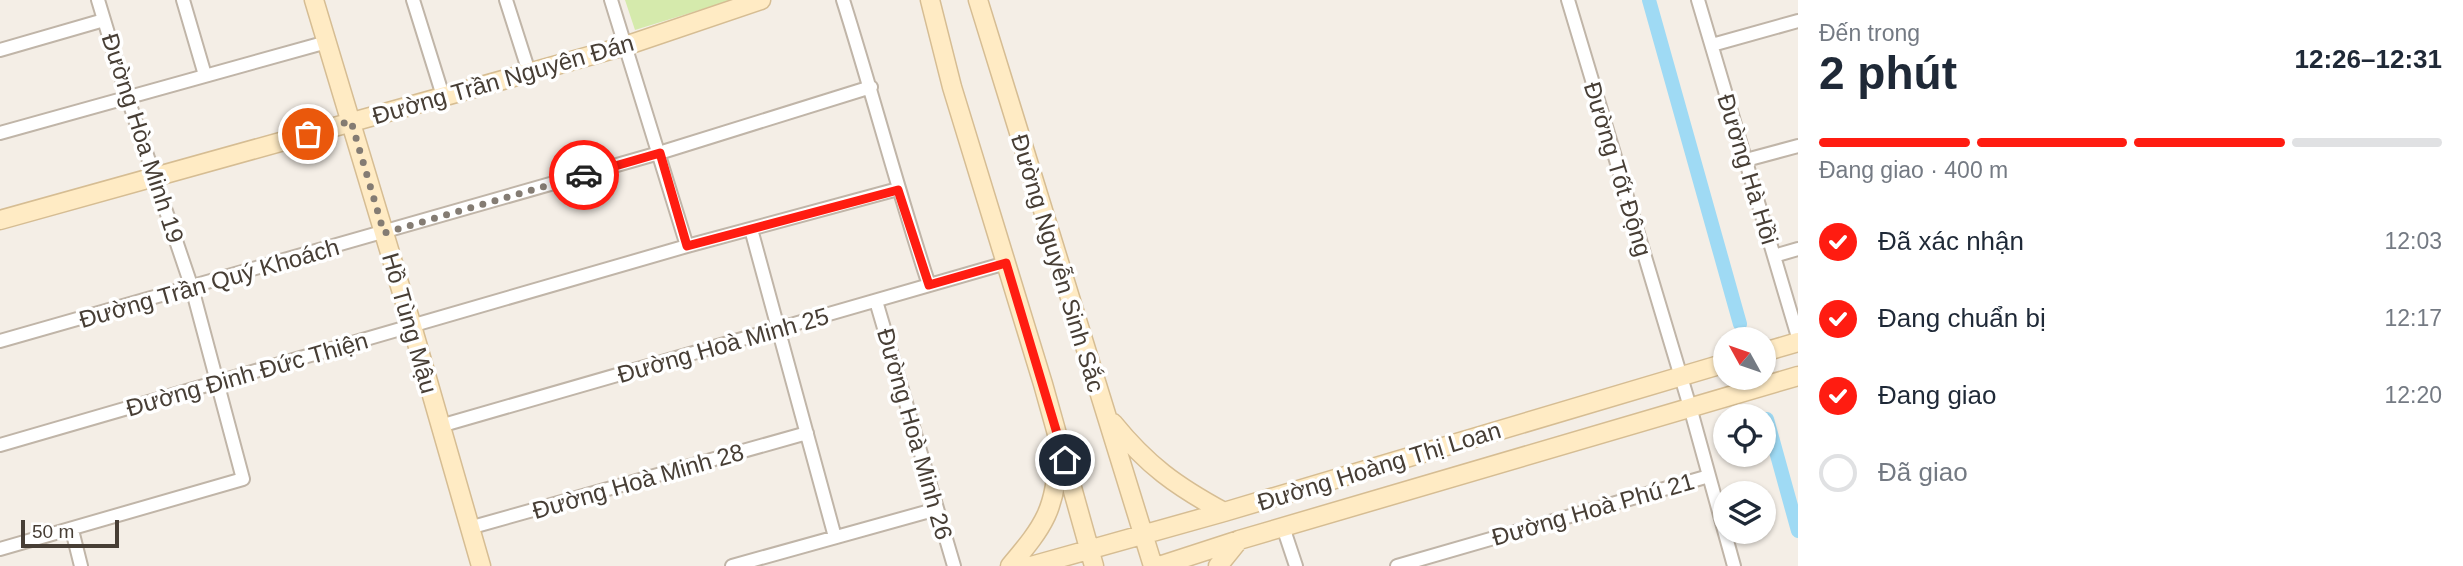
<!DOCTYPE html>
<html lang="vi">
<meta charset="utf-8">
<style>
:root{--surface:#fff;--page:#f6f6f7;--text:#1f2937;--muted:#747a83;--line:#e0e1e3;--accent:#ff1c11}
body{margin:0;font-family:Helvetica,sans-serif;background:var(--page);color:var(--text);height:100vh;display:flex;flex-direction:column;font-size:26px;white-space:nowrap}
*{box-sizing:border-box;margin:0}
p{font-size:23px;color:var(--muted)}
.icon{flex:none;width:38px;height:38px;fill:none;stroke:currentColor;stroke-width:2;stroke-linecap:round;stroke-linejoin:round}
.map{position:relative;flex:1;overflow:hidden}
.panel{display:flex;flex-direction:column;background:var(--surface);width:665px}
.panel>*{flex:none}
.needle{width:46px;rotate:310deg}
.controls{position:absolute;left:1713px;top:327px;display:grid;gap:14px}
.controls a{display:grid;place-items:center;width:63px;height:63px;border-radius:50%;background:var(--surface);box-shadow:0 2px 5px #0004;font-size:35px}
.scale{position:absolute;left:21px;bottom:18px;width:98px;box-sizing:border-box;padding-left:7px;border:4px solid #473e35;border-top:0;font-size:19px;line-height:24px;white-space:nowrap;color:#473e35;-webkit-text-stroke:5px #fff;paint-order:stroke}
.pin{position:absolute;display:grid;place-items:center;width:60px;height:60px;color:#fff;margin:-30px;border:4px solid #fff;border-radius:50%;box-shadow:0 2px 7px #0007}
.courier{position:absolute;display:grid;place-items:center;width:70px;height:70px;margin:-35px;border:5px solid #ff1c11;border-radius:50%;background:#fff;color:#222;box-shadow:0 2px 9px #0007}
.headline em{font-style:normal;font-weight:700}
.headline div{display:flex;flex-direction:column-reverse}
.headline{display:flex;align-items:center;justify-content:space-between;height:119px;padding:0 21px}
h1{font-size:46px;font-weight:700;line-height:52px}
.bar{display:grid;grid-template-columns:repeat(4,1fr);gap:10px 7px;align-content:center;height:84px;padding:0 21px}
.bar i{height:9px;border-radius:5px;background:var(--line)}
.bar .on{background:var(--accent)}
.bar p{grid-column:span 4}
ol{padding:0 21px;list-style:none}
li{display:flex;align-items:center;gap:21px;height:77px}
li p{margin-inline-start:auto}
li .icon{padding:7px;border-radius:50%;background:var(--accent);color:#fff;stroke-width:4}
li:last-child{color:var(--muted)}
li i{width:38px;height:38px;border:4px solid var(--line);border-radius:50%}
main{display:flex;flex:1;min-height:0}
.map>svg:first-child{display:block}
</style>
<main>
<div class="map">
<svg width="1798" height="566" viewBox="0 0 1798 566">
<rect width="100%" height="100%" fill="#f4eee6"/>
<path fill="#d5eaac" d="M 625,0 L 732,0 L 635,30 Z"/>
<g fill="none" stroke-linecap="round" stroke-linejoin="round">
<path stroke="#9fdaf4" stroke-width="14" d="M 1649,0 L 1740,324
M 1767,419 L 1798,531"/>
<defs>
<path id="street" d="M 183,0 L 205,75
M 413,0 L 443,96
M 506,0 L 529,72
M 611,0 L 687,246
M 843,0 C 873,95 898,191 929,285
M 1568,0 L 1690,407 L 1734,566
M 1698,0 L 1798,337
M 1712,45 L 1798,21
M 0,50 L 104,20
M 0,133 L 327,42
M 1746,160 L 1798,146
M 751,229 L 835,537
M 1774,256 L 1798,249
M 876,301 L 954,566
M 0,341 L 659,153 L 871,87
M 440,426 L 1006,263
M 0,445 L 687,246 L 898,189
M 1283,527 L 1296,566
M 469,528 L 807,433
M 72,530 L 81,566
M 0,549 L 243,479 L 192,288 L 127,96 L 98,0
M 732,566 L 937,509
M 1397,566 L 1709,476"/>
<path id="secondary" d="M 314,0 L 412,326 L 481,566
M 930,0 L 952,87 L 1043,384 L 1094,566
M 978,0 L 1153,566
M 0,220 L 625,46 L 761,0
M 1764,352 L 1798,342
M 1113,423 C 1147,465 1176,486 1224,512
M 1010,566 C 1044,526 1056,509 1058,455
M 1031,566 L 1224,512 L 1726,363
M 1159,566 L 1239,540 L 1798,376
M 1218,566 L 1239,540"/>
</defs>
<use href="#street" stroke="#c0b5a8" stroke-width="16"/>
<use href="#secondary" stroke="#d6bd93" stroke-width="21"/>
<use href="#street" stroke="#fff" stroke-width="12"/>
<use href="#secondary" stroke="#ffebc4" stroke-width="18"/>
</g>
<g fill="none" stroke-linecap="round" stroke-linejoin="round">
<path stroke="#847c73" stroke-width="7" stroke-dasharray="0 12.6" d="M 308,134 L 351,121 L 384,233 L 584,175"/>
<path stroke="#ff1c11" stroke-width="9" d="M 584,175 L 660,153 L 687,246 L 898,190 L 929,285 L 1006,263 L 1065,460"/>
</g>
<g text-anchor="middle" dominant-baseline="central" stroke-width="7" stroke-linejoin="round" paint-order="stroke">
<g font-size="24" fill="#473e35" stroke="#fff">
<text transform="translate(503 79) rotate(-16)">Đường Trần Nguyên Đán</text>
<text transform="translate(143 138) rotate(72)">Đường Hòa Minh 19</text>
<text transform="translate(1618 169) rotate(73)">Đường Tốt Động</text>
<text transform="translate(1748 169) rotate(73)">Đường Hà Hồi</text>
<text transform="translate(1058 263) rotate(73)">Đường Nguyễn Sinh Sắc</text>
<text transform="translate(209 283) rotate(-16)">Đường Trần Quý Khoách</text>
<text transform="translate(410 323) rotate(74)">Hồ Tùng Mậu</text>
<text transform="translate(723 345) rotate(-16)">Đường Hoà Minh 25</text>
<text transform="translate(247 374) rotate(-16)">Đường Đinh Đức Thiện</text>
<text transform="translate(915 434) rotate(74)">Đường Hoà Minh 26</text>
<text transform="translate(1379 466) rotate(-17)">Đường Hoàng Thị Loan</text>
<text transform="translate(638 481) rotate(-16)">Đường Hoà Minh 28</text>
<text transform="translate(1593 509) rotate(-16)">Đường Hoà Phú 21</text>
</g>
</g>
</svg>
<div class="controls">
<a><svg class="needle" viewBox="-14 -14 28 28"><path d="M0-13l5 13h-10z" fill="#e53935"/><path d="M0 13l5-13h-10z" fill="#747a83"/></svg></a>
<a><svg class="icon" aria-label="locate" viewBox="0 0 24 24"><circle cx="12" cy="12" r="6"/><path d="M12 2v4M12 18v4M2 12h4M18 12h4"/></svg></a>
<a><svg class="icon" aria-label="layers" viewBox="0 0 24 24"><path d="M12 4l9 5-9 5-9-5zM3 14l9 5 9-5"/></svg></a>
</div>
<div class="scale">50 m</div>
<div class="pin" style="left:308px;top:134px;background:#ea580c"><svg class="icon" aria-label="bag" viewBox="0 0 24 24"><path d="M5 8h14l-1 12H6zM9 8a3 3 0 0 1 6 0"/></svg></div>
<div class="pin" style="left:1065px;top:460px;background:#1f2937"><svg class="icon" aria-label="home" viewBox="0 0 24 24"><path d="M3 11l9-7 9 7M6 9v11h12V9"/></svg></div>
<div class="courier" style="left:584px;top:175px"><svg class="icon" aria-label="car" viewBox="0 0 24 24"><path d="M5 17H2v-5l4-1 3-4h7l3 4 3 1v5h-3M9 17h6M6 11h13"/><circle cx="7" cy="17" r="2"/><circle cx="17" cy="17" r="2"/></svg></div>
</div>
<section class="panel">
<div class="headline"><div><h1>2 phút</h1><p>Đến trong</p></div><em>12:26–12:31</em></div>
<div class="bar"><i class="on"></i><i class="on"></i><i class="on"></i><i></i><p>Đang giao · 400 m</p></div>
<ol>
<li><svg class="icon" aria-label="check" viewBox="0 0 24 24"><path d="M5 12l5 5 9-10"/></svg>Đã xác nhận<p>12:03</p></li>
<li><svg class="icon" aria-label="check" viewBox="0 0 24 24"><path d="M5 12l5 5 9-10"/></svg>Đang chuẩn bị<p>12:17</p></li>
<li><svg class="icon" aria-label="check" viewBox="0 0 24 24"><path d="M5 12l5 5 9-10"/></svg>Đang giao<p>12:20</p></li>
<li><i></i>Đã giao</li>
</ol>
</section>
</main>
